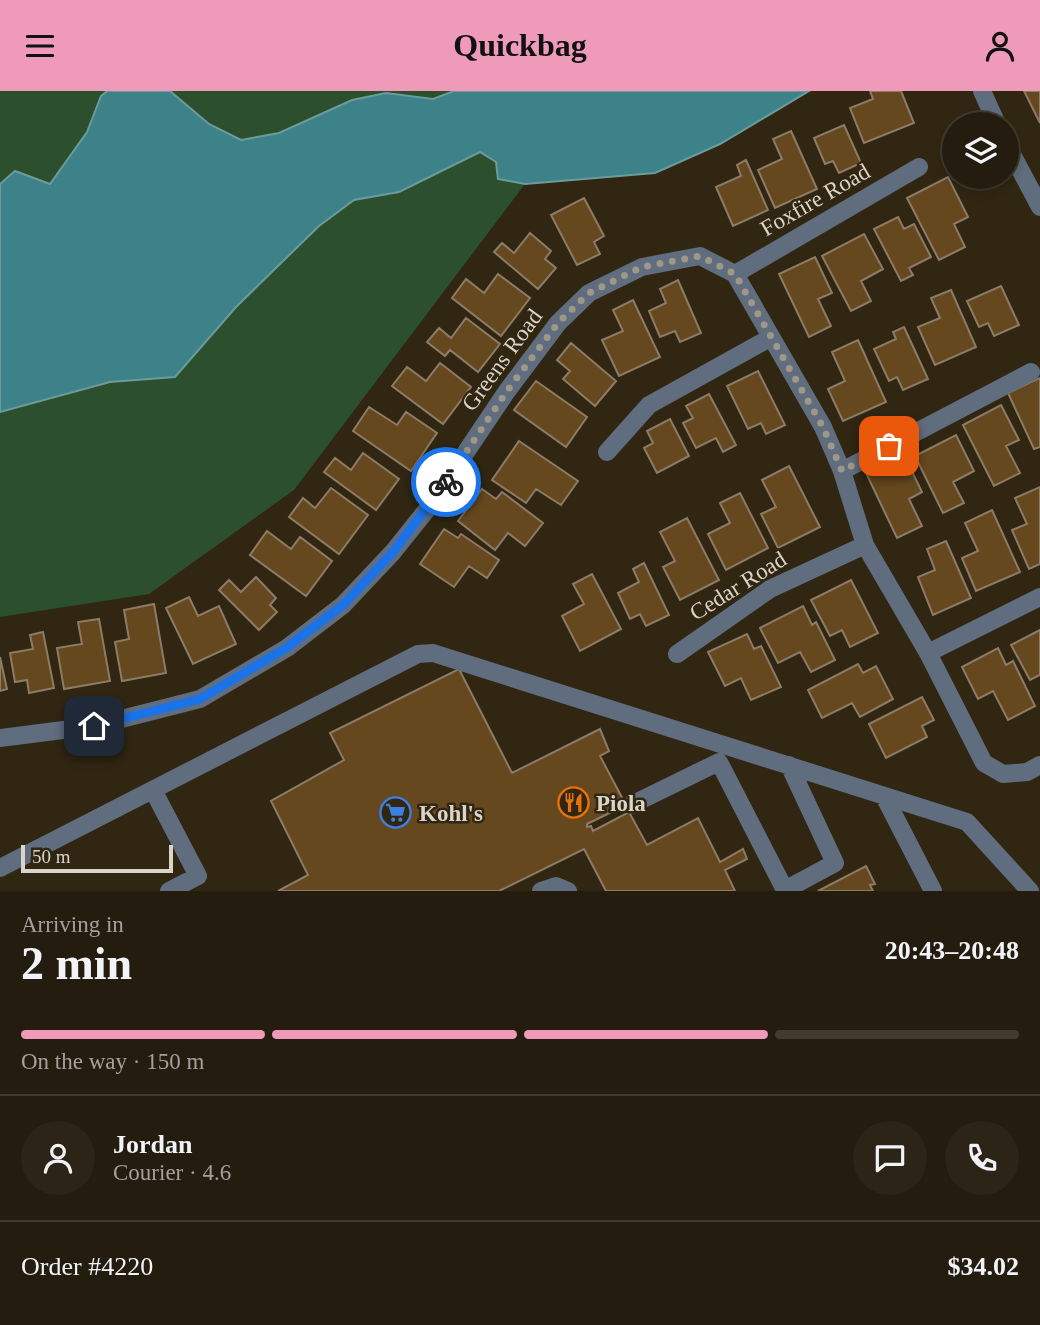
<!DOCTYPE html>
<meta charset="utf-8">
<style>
:root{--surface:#241c0e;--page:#2c2517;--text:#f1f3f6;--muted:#a3a19e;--line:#413a2e;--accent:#ef9ab8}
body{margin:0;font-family:Georgia,serif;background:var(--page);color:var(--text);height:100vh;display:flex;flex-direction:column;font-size:26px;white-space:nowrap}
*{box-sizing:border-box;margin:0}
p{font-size:23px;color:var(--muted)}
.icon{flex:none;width:38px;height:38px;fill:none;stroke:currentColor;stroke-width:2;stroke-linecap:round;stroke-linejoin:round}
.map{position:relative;height:800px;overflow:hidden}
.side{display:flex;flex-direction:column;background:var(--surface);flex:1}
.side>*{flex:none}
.controls{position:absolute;left:942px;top:21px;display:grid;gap:14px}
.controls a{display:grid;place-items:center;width:77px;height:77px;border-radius:50%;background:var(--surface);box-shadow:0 4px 10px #0003,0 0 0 2px var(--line);font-size:35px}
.scale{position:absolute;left:21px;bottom:18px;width:152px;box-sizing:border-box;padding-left:7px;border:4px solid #dbd4c8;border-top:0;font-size:19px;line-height:24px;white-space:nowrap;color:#dbd4c8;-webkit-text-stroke:5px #302612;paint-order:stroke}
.pin{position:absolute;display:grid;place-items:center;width:60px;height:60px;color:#fff;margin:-30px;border-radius:14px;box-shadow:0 4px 10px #0006}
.courier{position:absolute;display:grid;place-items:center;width:70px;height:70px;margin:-35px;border:5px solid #1a73e8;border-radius:50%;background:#fff;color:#222;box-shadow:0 2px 9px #0007}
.summary em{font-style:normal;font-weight:700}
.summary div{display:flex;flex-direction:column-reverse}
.summary{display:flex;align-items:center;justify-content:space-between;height:119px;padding:0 21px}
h1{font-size:46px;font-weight:700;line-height:52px}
.bar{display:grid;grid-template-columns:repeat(4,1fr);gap:10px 7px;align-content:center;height:84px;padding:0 21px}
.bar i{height:9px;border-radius:5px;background:var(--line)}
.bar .on{background:var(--accent)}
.bar p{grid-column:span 4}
.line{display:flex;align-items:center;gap:18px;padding:0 21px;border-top:2px solid var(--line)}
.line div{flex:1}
.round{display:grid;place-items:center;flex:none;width:74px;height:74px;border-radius:37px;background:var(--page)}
header{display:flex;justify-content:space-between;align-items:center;height:91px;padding:0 21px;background:var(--accent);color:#111;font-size:32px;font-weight:700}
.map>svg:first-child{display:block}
</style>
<header><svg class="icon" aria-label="menu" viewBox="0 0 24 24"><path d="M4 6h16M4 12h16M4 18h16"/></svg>Quickbag<svg class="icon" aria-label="person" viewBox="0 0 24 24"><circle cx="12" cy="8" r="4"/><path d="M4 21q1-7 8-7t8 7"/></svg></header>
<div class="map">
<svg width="1040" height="800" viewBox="0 0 1040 800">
<rect width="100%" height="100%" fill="#302612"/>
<path fill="#2c4f2d" d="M 0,0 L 809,0 L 720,53 L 655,82 L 525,93 L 294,399 L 149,503 L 0,526 Z"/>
<path fill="#3d8289" stroke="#6c9b9c" stroke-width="2" d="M 107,0 L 170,0 L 209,33 L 241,49 L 279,42 L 352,9 L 386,2 L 433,8 L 454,0 L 809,0 L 720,53 L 655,82 L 525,93 L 498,88 L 496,71 L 480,61 L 399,101 L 354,109 L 319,135 L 236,216 L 175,286 L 110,291 L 0,321 L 0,93 L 15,80 L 50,93 L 87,41 L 101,5 Z"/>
<path fill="#66481f" stroke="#8c7b67" stroke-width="2" d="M 870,0 L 901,0 L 914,32 L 864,52 L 850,17 L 873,8 Z
M 1024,0 L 1040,0 L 1040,32 Z
M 844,34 L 861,72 L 839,82 L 833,70 L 825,73 L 814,47 Z
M 791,40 L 817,98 L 775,117 L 758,79 L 782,68 L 773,48 Z
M 746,69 L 768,119 L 733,135 L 716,96 L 741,85 L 737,74 Z
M 948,86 L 968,126 L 954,133 L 965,156 L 939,169 L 907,107 Z
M 584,107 L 604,145 L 594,151 L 600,163 L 577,174 L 551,124 Z
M 898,126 L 904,138 L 914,133 L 931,166 L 909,177 L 913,184 L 901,190 L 874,138 Z
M 530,142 L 551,160 L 545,168 L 556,177 L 538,198 L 494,161 L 502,152 L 514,162 Z
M 864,143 L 883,178 L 861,190 L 871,210 L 851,220 L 822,165 Z
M 815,166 L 832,202 L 818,208 L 831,235 L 809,246 L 779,183 Z
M 498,183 L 530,207 L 501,245 L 452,207 L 466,188 L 484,202 Z
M 678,189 L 701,242 L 680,251 L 675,240 L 660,246 L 649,220 L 666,212 L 660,198 Z
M 1001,195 L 1019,234 L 994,245 L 988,232 L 979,236 L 967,210 Z
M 951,199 L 976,256 L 935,274 L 918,236 L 940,227 L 931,207 Z
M 633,209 L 660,266 L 619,285 L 602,249 L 623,240 L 613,219 Z
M 466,227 L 500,253 L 478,281 L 450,259 L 445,265 L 427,251 L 439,237 L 451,247 Z
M 904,236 L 928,288 L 903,299 L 897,286 L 889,290 L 874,258 L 896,248 L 893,241 Z
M 858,249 L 886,311 L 843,330 L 828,298 L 845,290 L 832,261 Z
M 571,252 L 616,290 L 595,315 L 563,288 L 570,280 L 557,269 Z
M 440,272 L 471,296 L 443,333 L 392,295 L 407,276 L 426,290 Z
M 758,280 L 785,334 L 766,343 L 761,332 L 748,338 L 727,295 Z
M 1040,287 L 1040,356 L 1034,358 L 1008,302 Z
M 536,290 L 587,326 L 566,356 L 514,319 Z
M 709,303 L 736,354 L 723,361 L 716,347 L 696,357 L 683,332 L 693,327 L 686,315 Z
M 1001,314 L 1019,349 L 1006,355 L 1020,382 L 994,395 L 963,334 Z
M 369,316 L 397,334 L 406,321 L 437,342 L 411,380 L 353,340 Z
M 670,328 L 689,365 L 657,382 L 644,357 L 653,352 L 647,340 Z
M 956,344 L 974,380 L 953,391 L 964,412 L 943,422 L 915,365 Z
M 519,350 L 578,390 L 561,414 L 536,398 L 526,412 L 492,389 Z
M 363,362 L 399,388 L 376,419 L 324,381 L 335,367 L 351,379 Z
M 905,366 L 922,401 L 909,408 L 922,435 L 897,447 L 867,384 Z
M 789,375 L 820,436 L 778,457 L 761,423 L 776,416 L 762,389 Z
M 1040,396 L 1040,473 L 1029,478 L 1012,439 L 1027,433 L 1015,407 Z
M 331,397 L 368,424 L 339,463 L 289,426 L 303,407 L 315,417 Z
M 482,398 L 496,408 L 502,401 L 543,432 L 525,455 L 508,442 L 495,459 L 458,430 Z
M 740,402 L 768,457 L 726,479 L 708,443 L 730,432 L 720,412 Z
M 992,419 L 1020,481 L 976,500 L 962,467 L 978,460 L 965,432 Z
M 687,427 L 719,489 L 680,509 L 663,476 L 675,470 L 660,441 Z
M 444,438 L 458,447 L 461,443 L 499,469 L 487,487 L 469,475 L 454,496 L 420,473 Z
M 267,440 L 291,458 L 300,446 L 332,470 L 306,505 L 250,464 Z
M 946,450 L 971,507 L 933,524 L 918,486 L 935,479 L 927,458 Z
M 644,472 L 669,524 L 646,535 L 640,523 L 630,528 L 618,502 L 639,491 L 633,478 Z
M 592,483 L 621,538 L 580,560 L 562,525 L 584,513 L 573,493 Z
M 256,486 L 276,507 L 270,514 L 277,521 L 259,539 L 219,499 L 229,489 L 241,501 Z
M 851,489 L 878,542 L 850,556 L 842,539 L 830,545 L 811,509 Z
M 189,506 L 198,525 L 219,515 L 236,553 L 193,573 L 166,517 Z
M 154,513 L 166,582 L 122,590 L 115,551 L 129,548 L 124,519 Z
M 803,515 L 812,534 L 816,531 L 835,569 L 811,581 L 800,561 L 778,572 L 760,537 Z
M 99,528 L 110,590 L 64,598 L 57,557 L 82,553 L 78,531 Z
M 1040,539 L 1040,584 L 1030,589 L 1011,554 Z
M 43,541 L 54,597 L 29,602 L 27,589 L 15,591 L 10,562 L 33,558 L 30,544 Z
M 747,543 L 754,558 L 761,555 L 781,596 L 751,609 L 741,587 L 725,595 L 708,561 Z
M 998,557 L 1006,574 L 1013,570 L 1035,615 L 1008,629 L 993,600 L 978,608 L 962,576 Z
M 0,566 L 7,598 L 0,600 Z
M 858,573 L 863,582 L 876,575 L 893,608 L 860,626 L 852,612 L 822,627 L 808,599 Z
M 459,578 L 512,682 L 600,638 L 609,660 L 600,665 L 626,714 L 587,733 L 587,736 L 591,735 L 593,740 L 629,721 L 647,754 L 698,727 L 720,771 L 743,758 L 747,768 L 725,779 L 735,800 L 606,800 L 584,758 L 499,800 L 278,800 L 308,784 L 271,710 L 344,669 L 330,642 Z
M 922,606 L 934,629 L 922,635 L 927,646 L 886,667 L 869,633 Z
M 866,775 L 875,793 L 870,794 L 873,800 L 818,800 Z"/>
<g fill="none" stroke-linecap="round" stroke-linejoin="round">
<path stroke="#5f6d7e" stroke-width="18" d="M 982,0 L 997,33
M 1006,52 L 1040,116
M 735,183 L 919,76
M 607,361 L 649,314 L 770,247
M 842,380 L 1031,281
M 928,562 L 1040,506
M 677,563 L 770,498 L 865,454
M 0,647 L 94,635 L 200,608 L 287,557 L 343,514 L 393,461 L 429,416 L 507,300 L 558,232 L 589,202 L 642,176 L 700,165 L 735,183 L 823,336 L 842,380 L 865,454 L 928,562 L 984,672 L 1003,683 L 1027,681 L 1040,674
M 153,699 L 198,785 L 169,800
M 884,705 L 933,800
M 631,714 L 719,671 L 785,799 L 835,772 L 789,674
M 0,777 L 418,563 L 433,562 L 967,731 L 1030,800
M 541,800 L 556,795 L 568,800"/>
</g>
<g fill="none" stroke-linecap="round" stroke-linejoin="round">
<path stroke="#9f9788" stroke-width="7" stroke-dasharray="0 12.6" d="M 446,391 L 507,300 L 558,232 L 589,202 L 642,176 L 700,165 L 735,183 L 823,336 L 842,380 L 889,355"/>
<path stroke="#1a73e8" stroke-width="9" d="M 94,635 L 200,608 L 286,557 L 343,514 L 393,461 L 446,391"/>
</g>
<defs>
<symbol id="restaurant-ring" viewBox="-11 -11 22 22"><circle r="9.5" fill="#302612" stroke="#e8710a" stroke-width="1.5"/><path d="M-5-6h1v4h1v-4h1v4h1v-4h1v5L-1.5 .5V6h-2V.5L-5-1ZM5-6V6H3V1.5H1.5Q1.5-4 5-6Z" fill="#e8710a"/></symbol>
<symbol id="supermarket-ring" viewBox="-11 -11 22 22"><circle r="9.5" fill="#302612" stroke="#3f7fe0" stroke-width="1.5"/><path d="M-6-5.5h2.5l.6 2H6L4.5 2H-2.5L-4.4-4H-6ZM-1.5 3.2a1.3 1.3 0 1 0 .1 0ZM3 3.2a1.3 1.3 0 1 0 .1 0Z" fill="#3f7fe0"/></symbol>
</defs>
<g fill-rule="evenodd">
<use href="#restaurant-ring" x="556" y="694" width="35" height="35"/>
<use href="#supermarket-ring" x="378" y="704" width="35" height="35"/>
</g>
<g text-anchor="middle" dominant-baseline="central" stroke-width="5" stroke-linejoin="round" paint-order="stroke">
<g font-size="23" fill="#dbd4c8" stroke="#302612">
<text transform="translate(815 109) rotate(-30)">Foxfire Road</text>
<text transform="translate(502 269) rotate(-54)">Greens Road</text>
<text transform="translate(738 495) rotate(-32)">Cedar Road</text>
</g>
<g font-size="23" font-weight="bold" fill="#dbd4c8" stroke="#302612" text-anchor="start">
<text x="596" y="712">Piola</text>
<text x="419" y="722">Kohl's</text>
</g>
</g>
</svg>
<div class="controls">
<a><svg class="icon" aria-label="layers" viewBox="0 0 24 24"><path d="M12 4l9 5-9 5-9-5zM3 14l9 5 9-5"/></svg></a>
</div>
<div class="scale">50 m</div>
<div class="pin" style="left:889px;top:355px;background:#ea580c"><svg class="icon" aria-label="bag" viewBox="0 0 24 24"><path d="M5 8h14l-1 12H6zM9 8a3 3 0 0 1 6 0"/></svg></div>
<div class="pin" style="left:94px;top:635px;background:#1f2937"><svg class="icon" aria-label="home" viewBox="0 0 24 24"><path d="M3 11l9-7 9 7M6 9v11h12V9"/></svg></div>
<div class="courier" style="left:446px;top:391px"><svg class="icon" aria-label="bike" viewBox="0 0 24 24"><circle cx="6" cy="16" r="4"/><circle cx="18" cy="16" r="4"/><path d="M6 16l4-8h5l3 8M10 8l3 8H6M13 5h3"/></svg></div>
</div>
<section class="side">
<div class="summary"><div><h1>2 min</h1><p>Arriving in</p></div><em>20:43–20:48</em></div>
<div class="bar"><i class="on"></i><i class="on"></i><i class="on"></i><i></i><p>On the way · 150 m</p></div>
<div class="line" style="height:126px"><a class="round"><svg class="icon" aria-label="person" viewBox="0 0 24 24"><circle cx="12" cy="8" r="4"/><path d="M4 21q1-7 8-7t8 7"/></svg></a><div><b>Jordan</b><p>Courier · 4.6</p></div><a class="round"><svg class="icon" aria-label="chat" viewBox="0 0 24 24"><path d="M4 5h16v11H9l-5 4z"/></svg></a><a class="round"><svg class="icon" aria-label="phone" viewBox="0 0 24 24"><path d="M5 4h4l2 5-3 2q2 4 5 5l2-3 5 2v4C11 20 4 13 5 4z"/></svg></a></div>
<div class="line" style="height:91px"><div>Order #4220</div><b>$34.02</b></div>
</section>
